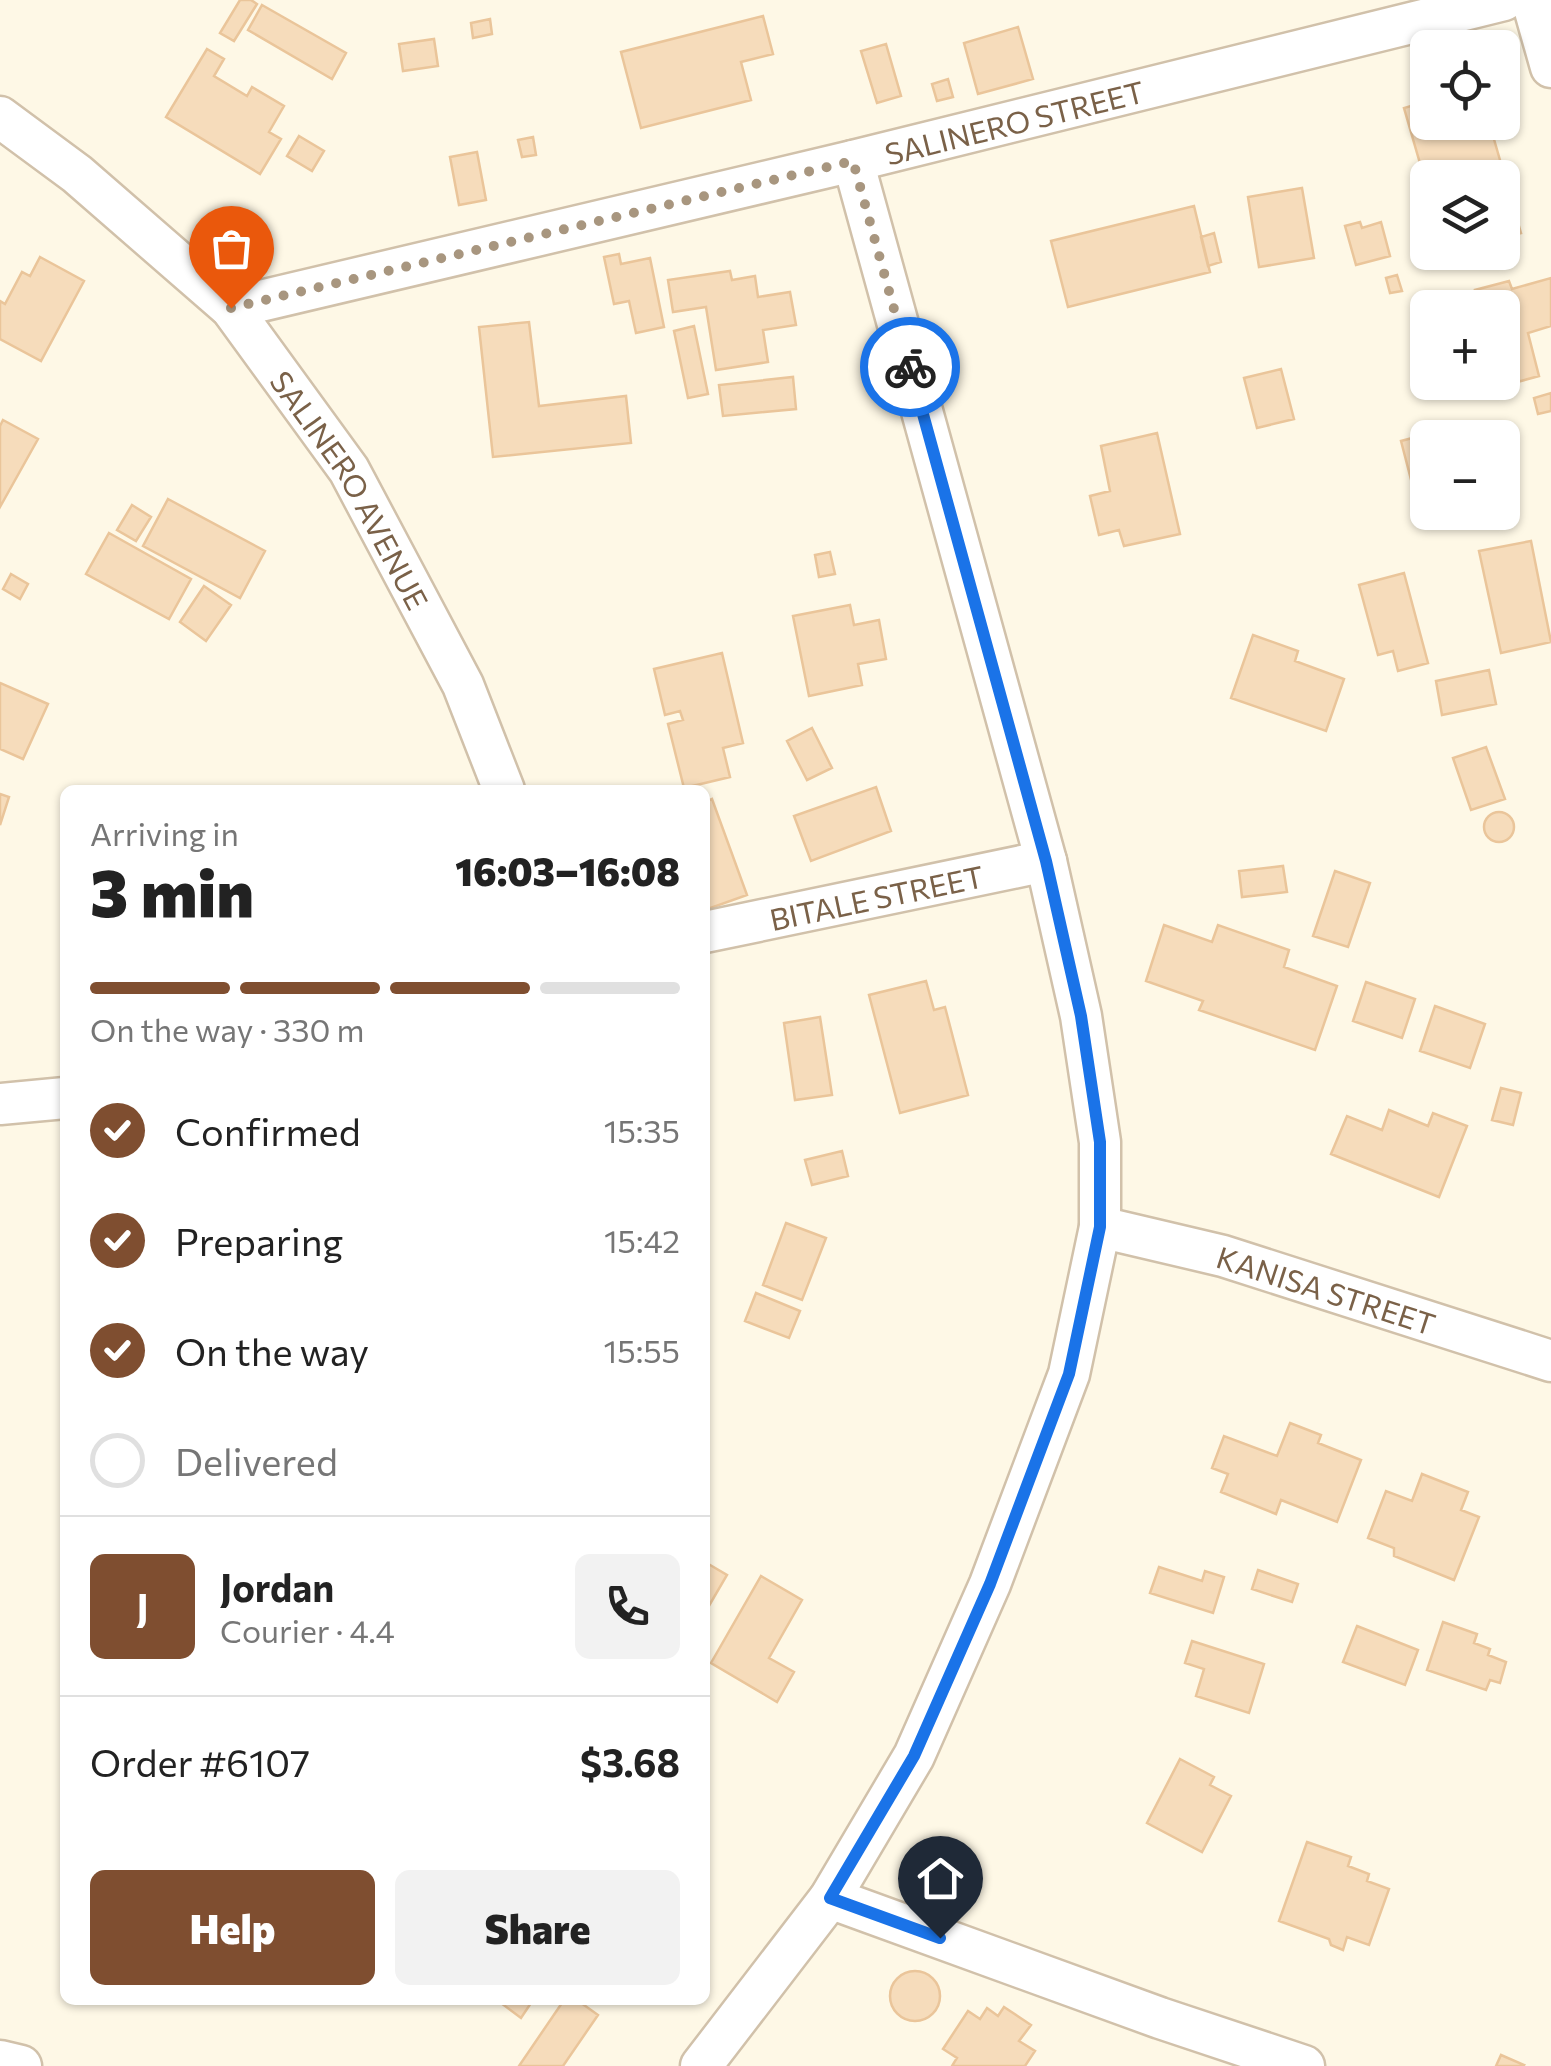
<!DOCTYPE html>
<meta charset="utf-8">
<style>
:root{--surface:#fff;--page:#f2f2f2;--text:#222;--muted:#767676;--line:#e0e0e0;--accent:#7f4e30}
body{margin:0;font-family:Commissioner,sans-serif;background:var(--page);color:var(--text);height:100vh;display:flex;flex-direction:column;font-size:38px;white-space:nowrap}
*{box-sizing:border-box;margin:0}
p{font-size:32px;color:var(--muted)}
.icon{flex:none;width:55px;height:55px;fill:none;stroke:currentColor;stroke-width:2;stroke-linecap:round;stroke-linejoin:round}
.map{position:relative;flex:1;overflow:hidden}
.side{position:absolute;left:60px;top:785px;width:650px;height:1220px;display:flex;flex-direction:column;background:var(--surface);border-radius:15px;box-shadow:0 2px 8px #0004}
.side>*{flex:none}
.controls{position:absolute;left:1410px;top:30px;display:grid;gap:20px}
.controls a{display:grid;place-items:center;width:110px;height:110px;border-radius:15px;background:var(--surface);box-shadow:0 2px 8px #0004;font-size:50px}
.pin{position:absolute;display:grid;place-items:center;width:85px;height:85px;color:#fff;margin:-102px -42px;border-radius:50% 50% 50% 0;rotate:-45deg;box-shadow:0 0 10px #0007}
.pin .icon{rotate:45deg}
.courier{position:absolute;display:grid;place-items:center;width:100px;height:100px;margin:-50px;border:8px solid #1a73e8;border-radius:50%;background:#fff;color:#222;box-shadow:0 2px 12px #0007}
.overview em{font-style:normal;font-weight:800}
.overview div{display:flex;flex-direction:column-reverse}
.overview{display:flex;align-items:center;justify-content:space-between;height:170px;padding:0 30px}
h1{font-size:65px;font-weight:800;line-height:75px}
.bar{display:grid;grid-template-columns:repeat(4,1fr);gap:15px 10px;align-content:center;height:120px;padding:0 30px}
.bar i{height:12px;border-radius:8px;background:var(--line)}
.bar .current{background:var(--accent)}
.bar p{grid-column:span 4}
.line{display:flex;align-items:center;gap:25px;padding:0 30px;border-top:2px solid var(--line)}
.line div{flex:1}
.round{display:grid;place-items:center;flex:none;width:105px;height:105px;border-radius:15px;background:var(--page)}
ol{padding:0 30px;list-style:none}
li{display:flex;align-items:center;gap:30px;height:110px}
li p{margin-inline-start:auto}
li .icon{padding:10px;border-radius:50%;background:var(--accent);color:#fff;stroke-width:4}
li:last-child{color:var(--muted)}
li i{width:55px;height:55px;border:5px solid var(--line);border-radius:50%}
.primary-button{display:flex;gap:20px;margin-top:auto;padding:20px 30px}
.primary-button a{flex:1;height:115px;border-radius:15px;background:var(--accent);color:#fff;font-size:40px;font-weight:800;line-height:115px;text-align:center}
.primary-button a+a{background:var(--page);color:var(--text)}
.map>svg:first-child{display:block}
</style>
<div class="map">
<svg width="1551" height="2066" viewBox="0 0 1551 2066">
<rect width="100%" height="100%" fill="#fef8e6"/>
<path fill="#f6dcbb" stroke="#eac59a" stroke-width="2.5" d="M 240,0 L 251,0 L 257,4 L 234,41 L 220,33 Z
M 262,5 L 346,53 L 332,79 L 248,30 Z
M 763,16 L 773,54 L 741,62 L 751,100 L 641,128 L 621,52 Z
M 490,19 L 492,34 L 473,38 L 471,23 Z
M 1018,27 L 1033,79 L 978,94 L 964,43 Z
M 434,39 L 438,66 L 403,71 L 399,44 Z
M 886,44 L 901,96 L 877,103 L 861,51 Z
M 207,49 L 224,59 L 214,76 L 247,96 L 252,87 L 284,106 L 269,132 L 281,139 L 260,174 L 166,117 Z
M 948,79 L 953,97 L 937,101 L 932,84 Z
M 1428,101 L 1428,122 L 1489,122 L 1521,233 L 1502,238 L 1502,178 L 1428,178 L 1428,191 L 1404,108 Z
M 299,136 L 324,151 L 312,171 L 287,156 Z
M 533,137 L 536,155 L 522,157 L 518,140 Z
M 477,152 L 486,200 L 459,205 L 450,157 Z
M 1302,188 L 1314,258 L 1259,267 L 1248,197 Z
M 1194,206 L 1210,272 L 1068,307 L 1051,241 Z
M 1360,222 L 1362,228 L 1381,222 L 1390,256 L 1356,265 L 1345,226 Z
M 1214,233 L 1221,262 L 1208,266 L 1201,237 Z
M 619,254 L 621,264 L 650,258 L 664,327 L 636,333 L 629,301 L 614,304 L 604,257 Z
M 40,257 L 84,281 L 41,361 L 0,339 L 0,301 L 5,304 L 22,272 L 30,276 Z
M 730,271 L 732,280 L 755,276 L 758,297 L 790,292 L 796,325 L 763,330 L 768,362 L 716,370 L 706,307 L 673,312 L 668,280 Z
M 1397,275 L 1402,291 L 1390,293 L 1386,278 Z
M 1551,278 L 1551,326 L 1528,333 L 1539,376 L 1463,397 L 1459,382 L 1502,382 L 1502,308 L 1480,308 L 1475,290 L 1509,281 L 1512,289 Z
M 529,322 L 539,406 L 626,396 L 631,443 L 493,457 L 479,327 Z
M 694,326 L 708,394 L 688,398 L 674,331 Z
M 1281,369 L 1294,419 L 1257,428 L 1244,378 Z
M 793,377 L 796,409 L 723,416 L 719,385 Z
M 1551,393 L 1551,411 L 1538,414 L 1534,398 Z
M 3,420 L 38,439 L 0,507 L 0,426 Z
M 1435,432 L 1436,438 L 1428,438 L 1428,496 L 1416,499 L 1401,441 Z
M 1157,433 L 1180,534 L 1124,546 L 1119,530 L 1099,535 L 1090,496 L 1110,491 L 1101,446 Z
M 168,499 L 265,551 L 240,598 L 143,546 Z
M 132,505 L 151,517 L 136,541 L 117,530 Z
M 109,533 L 191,579 L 169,619 L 86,574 Z
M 1531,541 L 1551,642 L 1501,653 L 1479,551 Z
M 830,552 L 835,574 L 819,577 L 815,555 Z
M 1404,573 L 1428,663 L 1398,671 L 1393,651 L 1378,655 L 1359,585 Z
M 11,574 L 28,584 L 20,599 L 3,589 Z
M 204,586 L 231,605 L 206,641 L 180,622 Z
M 850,605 L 854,625 L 879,620 L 886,659 L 858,664 L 862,685 L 809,696 L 793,616 Z
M 1253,635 L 1298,651 L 1295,661 L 1344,679 L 1326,731 L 1231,698 Z
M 722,653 L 743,743 L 723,748 L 730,777 L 684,788 L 668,724 L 683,720 L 680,711 L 665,715 L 654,669 Z
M 1489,670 L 1496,704 L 1442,715 L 1436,681 Z
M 0,683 L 48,704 L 23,759 L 0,749 Z
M 812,728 L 832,768 L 807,780 L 787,741 Z
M 1486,747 L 1505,799 L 1471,810 L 1453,758 Z
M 876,787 L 891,831 L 811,861 L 794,816 Z
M 0,794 L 9,797 L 0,825 Z
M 712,799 L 747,895 L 705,910 L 705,802 Z
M1484 827a15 15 0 1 1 30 0a15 15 0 1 1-30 0Z
M 1283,866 L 1287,892 L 1242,897 L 1239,871 Z
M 1335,871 L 1370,883 L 1348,947 L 1313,936 Z
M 1164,925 L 1212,942 L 1218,925 L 1289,950 L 1284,967 L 1337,986 L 1315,1050 L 1199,1010 L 1203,1001 L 1146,981 Z
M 926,981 L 934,1010 L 945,1007 L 968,1095 L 900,1113 L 869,995 Z
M 1366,982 L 1415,999 L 1402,1038 L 1353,1021 Z
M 1435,1006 L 1485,1024 L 1470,1068 L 1420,1051 Z
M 820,1017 L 832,1095 L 795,1100 L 784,1023 Z
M 1501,1088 L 1521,1093 L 1513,1125 L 1492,1120 Z
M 1389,1110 L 1428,1126 L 1433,1113 L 1467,1126 L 1439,1197 L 1331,1154 L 1347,1116 L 1382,1130 Z
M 842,1151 L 848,1176 L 812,1185 L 805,1160 Z
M 786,1223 L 826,1238 L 802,1300 L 763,1285 Z
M 756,1293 L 800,1311 L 789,1338 L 745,1321 Z
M 1290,1423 L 1321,1435 L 1318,1443 L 1361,1460 L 1337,1522 L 1281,1500 L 1276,1514 L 1221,1492 L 1228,1474 L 1212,1468 L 1224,1436 L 1277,1456 Z
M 1422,1474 L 1468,1492 L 1461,1510 L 1479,1517 L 1454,1580 L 1394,1556 L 1394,1548 L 1368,1538 L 1386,1491 L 1412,1501 Z
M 705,1562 L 727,1575 L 706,1611 L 705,1611 Z
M 1159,1567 L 1202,1581 L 1205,1571 L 1224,1577 L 1213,1613 L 1150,1593 Z
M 1258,1570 L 1298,1584 L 1292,1602 L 1252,1589 Z
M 761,1576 L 802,1600 L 769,1658 L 794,1672 L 777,1702 L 711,1663 Z
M 1443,1622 L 1477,1634 L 1474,1643 L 1490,1649 L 1488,1655 L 1506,1662 L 1500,1683 L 1490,1680 L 1486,1690 L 1427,1670 Z
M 1357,1626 L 1418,1650 L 1405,1685 L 1343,1662 Z
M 1192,1641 L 1264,1664 L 1249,1713 L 1196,1696 L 1204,1669 L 1185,1663 Z
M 1180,1759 L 1214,1777 L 1210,1785 L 1231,1796 L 1202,1852 L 1147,1823 Z
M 1307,1842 L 1351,1857 L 1348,1866 L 1369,1874 L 1367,1881 L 1389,1889 L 1369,1945 L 1347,1937 L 1343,1950 L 1331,1945 L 1329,1939 L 1279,1921 Z
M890 1996a25 25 0 1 1 50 0a25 25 0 1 1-50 0Z
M 497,2000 L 533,2000 L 521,2018 Z
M 564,2000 L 577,2000 L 598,2015 L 563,2066 L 519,2066 Z
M 1004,2007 L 1031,2025 L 1019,2041 L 1035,2051 L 1025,2066 L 952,2066 L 957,2058 L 943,2049 L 968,2011 L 980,2019 L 987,2008 L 998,2016 Z
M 1501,2055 L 1524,2065 L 1523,2066 L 1496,2066 Z"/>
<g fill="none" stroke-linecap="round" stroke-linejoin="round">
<defs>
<g id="minor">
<path d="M 1532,0 L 1551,67"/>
<path id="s1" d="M 0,117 L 77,174 L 231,308 L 349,470 L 463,685 L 504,790"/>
<path id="s2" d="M 231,308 L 853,161 L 1504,0"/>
<path id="s3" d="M 705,932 L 1046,861"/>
<path d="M 0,1104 L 65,1098"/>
<path id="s4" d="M 1100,1227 L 1223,1256 L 1551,1361"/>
<path d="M 830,1898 L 1160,2018 L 1304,2066"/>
<path d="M 0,2061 L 21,2066"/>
<path d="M 701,2066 L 830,1898 L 914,1756 L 990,1584 L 1069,1374 L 1100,1227 L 1100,1142 L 1081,1016 L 1046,861 L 853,161"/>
</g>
</defs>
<use href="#minor" stroke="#d1c1aa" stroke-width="45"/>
<use href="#minor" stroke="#fff" stroke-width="40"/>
</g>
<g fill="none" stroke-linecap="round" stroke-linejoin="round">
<path stroke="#a8967f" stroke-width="10" stroke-dasharray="0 18" d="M 231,308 L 853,161 L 910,367"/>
<path stroke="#1a73e8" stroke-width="12" d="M 910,367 L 1046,861 L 1081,1016 L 1100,1142 L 1100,1227 L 1069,1374 L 990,1584 L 914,1756 L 830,1898 L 940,1938"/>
</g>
<g text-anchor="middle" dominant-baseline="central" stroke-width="8" stroke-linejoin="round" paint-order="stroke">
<g font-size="30" fill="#7a6148" stroke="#fffbee">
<text stroke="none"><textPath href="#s2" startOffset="805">SALINERO STREET</textPath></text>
<text stroke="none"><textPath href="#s1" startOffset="518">SALINERO AVENUE</textPath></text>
<text stroke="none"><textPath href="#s3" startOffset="175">BITALE STREET</textPath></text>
<text stroke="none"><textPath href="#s4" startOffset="235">KANISA STREET</textPath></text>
</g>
</g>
</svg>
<div class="controls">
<a><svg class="icon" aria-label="locate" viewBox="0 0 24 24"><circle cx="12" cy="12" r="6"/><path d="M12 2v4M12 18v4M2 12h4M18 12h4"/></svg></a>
<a><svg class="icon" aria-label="layers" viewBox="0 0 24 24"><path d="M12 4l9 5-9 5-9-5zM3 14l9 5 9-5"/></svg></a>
<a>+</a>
<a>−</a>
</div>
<div class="pin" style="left:231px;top:308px;background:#ea580c"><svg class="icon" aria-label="bag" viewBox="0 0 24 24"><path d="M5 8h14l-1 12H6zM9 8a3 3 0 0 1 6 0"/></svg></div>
<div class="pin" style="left:940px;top:1938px;background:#1f2937"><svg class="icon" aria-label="home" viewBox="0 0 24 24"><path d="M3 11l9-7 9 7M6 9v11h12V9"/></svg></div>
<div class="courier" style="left:910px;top:367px"><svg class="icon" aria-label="bike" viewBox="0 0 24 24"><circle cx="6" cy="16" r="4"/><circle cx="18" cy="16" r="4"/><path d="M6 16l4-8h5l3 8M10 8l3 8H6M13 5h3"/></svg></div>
<section class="side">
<div class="overview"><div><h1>3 min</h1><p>Arriving in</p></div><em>16:03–16:08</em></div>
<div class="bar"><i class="current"></i><i class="current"></i><i class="current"></i><i></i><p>On the way · 330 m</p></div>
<ol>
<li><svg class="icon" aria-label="check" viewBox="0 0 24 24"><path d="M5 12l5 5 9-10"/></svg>Confirmed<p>15:35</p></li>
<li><svg class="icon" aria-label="check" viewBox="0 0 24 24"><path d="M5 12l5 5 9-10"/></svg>Preparing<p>15:42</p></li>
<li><svg class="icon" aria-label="check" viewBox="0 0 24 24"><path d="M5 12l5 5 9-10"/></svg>On the way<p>15:55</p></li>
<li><i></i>Delivered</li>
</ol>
<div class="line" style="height:180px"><b class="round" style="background:var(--accent);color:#fff">J</b><div><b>Jordan</b><p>Courier · 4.4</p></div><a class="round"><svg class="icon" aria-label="phone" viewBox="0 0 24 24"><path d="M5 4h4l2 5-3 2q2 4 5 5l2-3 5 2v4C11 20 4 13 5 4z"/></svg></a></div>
<div class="line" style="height:130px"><div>Order #6107</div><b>$3.68</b></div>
<div class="primary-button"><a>Help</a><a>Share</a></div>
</section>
</div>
